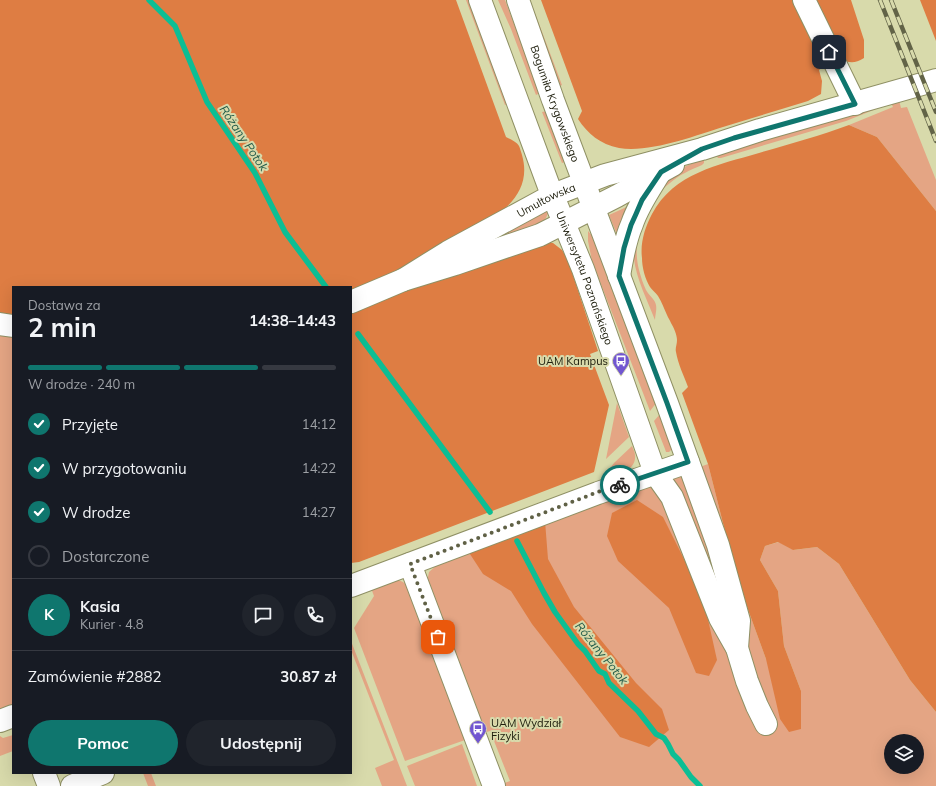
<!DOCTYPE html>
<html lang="pl">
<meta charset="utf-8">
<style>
:root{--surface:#171b24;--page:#20242c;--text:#f1f3f6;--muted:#9ea1a6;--line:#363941;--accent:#0f766e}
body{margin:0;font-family:Mulish,sans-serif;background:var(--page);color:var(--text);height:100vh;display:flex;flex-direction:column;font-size:15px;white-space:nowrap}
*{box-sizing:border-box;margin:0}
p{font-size:13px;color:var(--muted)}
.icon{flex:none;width:22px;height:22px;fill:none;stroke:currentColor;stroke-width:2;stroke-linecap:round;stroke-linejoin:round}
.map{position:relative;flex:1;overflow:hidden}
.drawer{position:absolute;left:12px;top:286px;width:340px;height:488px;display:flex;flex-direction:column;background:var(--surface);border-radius:0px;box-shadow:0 4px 16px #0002}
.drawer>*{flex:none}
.buttons{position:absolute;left:884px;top:734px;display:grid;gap:8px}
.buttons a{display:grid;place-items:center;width:40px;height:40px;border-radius:50%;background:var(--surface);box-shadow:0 4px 16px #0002;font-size:20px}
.pin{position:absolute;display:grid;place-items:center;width:34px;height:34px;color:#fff;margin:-17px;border-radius:8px;box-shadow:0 2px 6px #0006}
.courier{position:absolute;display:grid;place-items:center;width:40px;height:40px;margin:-20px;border:3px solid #0f766e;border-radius:50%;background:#fff;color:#222;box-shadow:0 1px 5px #0007}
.overview em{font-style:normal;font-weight:700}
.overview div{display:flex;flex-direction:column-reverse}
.overview{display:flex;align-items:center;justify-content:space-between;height:68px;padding:0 16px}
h1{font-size:26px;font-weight:700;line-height:30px}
.bar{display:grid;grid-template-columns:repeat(4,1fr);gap:6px 4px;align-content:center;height:48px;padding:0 16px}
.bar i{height:5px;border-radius:3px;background:var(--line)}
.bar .selected{background:var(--accent)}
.bar p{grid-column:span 4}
.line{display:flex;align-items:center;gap:10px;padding:0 16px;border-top:1px solid var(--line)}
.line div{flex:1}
.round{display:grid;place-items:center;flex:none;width:42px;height:42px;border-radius:21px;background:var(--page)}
ol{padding:0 16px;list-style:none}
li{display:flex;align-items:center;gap:12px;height:44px}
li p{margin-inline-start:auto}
li .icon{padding:4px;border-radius:50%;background:var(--accent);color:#fff;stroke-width:4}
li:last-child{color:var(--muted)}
li i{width:22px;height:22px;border:2px solid var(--line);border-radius:50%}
.action{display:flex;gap:8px;margin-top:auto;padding:8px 16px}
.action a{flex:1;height:46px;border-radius:24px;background:var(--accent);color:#fff;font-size:16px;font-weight:700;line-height:46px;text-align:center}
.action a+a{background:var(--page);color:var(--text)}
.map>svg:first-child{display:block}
</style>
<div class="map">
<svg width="936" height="786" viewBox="0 0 936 786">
<rect width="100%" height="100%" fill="#d8daab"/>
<path fill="#e4a584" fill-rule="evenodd" d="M 466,0 L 470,0 L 508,104 L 505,105 Z
M 498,0 L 505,0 L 540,93 L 536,95 L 511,29 Z
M 526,0 L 530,0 L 562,85 L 558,87 Z
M 899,100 L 901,108 L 907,107 L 936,180 L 936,211 L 877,137 L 849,125 L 893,107 L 891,103 L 846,121 L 721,158 L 718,158 L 716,155 Z
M 547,111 L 565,162 L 562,163 L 542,112 Z
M 704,159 L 704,163 L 702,165 C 690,170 679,175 670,183 C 644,203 631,238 639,270 C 641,277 643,284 646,290 C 649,296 655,299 656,305 C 657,310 655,316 655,320 C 648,302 636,278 634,259 C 630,225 651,189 679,170 C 687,165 696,162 704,159 Z
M 631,205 L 620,242 L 609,215 Z
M 543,211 L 549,211 L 546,218 L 542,223 L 436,265 Z
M 588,231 L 595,239 L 657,402 L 650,411 L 592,261 L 588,241 Z
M 0,330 L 13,332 L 13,707 L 0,712 Z
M 617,403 L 629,437 L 606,459 Z
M 661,413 L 672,449 L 669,452 L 666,452 L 665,449 L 654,421 Z
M 632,446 C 633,449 635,452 635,455 C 637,471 615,476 604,480 L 602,479 L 614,463 Z
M 708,464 L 738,582 L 766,659 L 801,691 L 784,646 L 778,591 L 760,560 L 765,546 L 779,542 L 794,550 L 817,547 L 839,564 L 910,680 L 936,712 L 936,786 L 503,786 L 502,784 L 510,781 L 490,731 L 483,733 L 427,582 L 429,572 L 437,565 ZM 891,741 L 917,741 L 917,767 L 891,767 Z
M 392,580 C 402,580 405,582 410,590 L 468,739 L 405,761 L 354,628 L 374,596 L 371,588 Z
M 351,641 L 407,786 L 382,786 L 375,768 L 394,760 L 351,650 Z
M 13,735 L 13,751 L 0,756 L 0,736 L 3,738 Z
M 462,744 L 477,786 L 415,786 L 407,766 Z
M 143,773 L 151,773 L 156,786 L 148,786 Z"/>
<path fill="#de7d43" d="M 0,0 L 456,0 L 506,137 C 510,139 517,142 519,146 C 520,148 521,152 522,155 C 529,179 519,197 501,212 L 504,216 L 351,295 L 351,287 L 13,287 L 13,315 L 0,314 Z
M 541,0 L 851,0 L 864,40 L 864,58 C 854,64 850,63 840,59 L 824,66 L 819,70 L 822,81 L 821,94 L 808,101 C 780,110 751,118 723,127 C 694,136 650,153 619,148 C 600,144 588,134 578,119 L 582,111 Z
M 920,0 L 936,0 L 936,41 Z
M 849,125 L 877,137 L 936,211 L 936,712 L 910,680 L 839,564 L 817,547 L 793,550 L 778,542 L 765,546 L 760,560 L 778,591 L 784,646 L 801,691 L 801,729 L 789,732 L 780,719 L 766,659 L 738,582 L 708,464 L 682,393 L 688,387 C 684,376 678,364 676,352 C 675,348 677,345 677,340 C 677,335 674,328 671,323 C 670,320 668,318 667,315 C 664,309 662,302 658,296 C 656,293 652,290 650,287 C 645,279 642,267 642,258 C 640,243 645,227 652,214 C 674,173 718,165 759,153 C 789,144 820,136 849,125 Z
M 543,242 L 553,243 L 562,250 L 568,260 L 598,351 L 590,354 L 609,405 L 594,472 L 359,562 L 351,563 L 351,308 Z
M 637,500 L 663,517 L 703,597 L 717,660 L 709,676 L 696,673 L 669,608 L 618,561 L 607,536 L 612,513 Z
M 545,521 L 548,559 L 574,607 L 636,683 L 662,709 L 669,730 L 649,747 L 620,737 L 532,624 L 511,591 L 483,574 L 468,551 Z"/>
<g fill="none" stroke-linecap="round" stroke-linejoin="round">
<path stroke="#0cbe94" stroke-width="5.5" d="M 149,0 L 175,26 L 207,102 L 255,173 L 285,232 L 326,287
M 358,334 L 490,512
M 517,541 L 544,593 L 555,612 L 578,644 L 585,651 L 599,671 L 605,674 L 609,683 L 638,711 L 656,734 L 664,738 L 668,744 L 673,754 L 679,760 L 691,777 L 700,786"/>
<defs>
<g id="minor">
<path id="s1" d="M 480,0 L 548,184 L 583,269 L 655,473 L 672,497 L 720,618 L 737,648 L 747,681 L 757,706 L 766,724"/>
<path id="s2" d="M 518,0 L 553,100 L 667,403 L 718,545 L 739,621 L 737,648"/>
<path d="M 804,0 L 855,104"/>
<path d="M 619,276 C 622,258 625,240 632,224 C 638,206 649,190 659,174"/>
<path id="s3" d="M 403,280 L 448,252 L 553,195 L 605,175 L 702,149 L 760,130 L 936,80"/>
<path d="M 351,302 L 403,280 L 455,264 L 540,235 L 617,196 L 673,165"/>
<path d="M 0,324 L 13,326"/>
<path d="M 410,564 L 494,786"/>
<path d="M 351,586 L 598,493 L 688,462"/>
<path d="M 0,721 L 13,716"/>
<path d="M 44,773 L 49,786"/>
<path d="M 72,786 L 103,773"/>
</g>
</defs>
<use href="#minor" stroke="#8f9064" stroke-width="24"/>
<use href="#minor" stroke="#fff" stroke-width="22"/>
<defs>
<path id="rail" d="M 880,0 L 936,141
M 891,0 L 936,112"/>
</defs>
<use href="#rail" stroke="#626347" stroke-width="4.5"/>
<use href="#rail" stroke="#d8daab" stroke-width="3" stroke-dasharray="9" stroke-linecap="butt"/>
</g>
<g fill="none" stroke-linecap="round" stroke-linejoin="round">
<path stroke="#606146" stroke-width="4" stroke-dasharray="0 7.2" d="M 438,637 L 410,564 L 598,492 L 620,485"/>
<path stroke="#0f766e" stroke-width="5" d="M 620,485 L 688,462 L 667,403 L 619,276 L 624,248 L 631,225 L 636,214 L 642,200 L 661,172 L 702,149 L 734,138 L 855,104 L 829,52"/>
</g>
<defs>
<symbol id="bus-pin" viewBox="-11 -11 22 30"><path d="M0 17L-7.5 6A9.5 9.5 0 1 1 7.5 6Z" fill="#7156d0" stroke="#d8daab"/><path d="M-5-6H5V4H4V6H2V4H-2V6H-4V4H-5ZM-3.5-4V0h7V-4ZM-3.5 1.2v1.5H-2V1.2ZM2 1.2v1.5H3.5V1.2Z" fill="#fff"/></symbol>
</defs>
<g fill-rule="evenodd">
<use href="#bus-pin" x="611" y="351" width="20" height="27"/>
<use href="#bus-pin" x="468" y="719" width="20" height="27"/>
</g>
<g text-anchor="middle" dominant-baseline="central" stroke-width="4" stroke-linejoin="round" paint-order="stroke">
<g font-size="11" fill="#20200f" stroke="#d8daab">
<text stroke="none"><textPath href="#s2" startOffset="110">Bogumiła Krygowskiego</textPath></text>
<text stroke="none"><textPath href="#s3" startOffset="164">Umultowska</textPath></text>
<text stroke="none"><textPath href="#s1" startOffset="297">Uniwersytetu Poznańskiego</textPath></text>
</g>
<g font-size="11" fill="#20200f" stroke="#d8daab" text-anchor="end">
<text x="608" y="361">UAM Kampus</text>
<text x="491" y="723" text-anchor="start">UAM Wydział<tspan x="491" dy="13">Fizyki</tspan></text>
</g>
<g font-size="12" font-style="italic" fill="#215b49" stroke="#d8daab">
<text transform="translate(244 138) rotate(56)">Różany Potok</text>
<text transform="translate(602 653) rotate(51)">Różany Potok</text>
</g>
</g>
</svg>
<div class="buttons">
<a><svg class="icon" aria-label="layers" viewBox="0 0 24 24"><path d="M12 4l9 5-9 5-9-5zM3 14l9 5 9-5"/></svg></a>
</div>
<div class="pin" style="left:438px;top:637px;background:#ea580c"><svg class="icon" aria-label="bag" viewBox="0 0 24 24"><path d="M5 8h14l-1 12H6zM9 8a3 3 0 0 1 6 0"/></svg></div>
<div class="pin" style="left:829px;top:52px;background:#1f2937"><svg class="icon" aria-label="home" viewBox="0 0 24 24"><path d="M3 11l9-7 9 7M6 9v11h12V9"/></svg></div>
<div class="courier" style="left:620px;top:485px"><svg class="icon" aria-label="bike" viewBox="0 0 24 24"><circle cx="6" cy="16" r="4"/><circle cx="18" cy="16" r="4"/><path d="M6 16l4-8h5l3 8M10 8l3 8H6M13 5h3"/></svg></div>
<section class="drawer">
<div class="overview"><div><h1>2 min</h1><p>Dostawa za</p></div><em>14:38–14:43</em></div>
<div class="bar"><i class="selected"></i><i class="selected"></i><i class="selected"></i><i></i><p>W drodze · 240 m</p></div>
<ol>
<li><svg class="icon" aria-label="check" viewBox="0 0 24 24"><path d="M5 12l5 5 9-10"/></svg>Przyjęte<p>14:12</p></li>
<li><svg class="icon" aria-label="check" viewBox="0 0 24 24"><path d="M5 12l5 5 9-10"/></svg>W przygotowaniu<p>14:22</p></li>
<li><svg class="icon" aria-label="check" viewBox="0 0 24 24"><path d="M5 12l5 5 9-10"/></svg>W drodze<p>14:27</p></li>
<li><i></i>Dostarczone</li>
</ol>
<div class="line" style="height:72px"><b class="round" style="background:var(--accent);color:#fff">K</b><div><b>Kasia</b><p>Kurier · 4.8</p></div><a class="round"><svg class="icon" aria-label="chat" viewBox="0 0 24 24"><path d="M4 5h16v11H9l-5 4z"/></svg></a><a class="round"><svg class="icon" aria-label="phone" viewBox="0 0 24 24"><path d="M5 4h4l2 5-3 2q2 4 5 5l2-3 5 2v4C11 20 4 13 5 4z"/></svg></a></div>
<div class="line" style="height:52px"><div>Zamówienie #2882</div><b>30.87 zł</b></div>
<div class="action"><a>Pomoc</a><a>Udostępnij</a></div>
</section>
</div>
